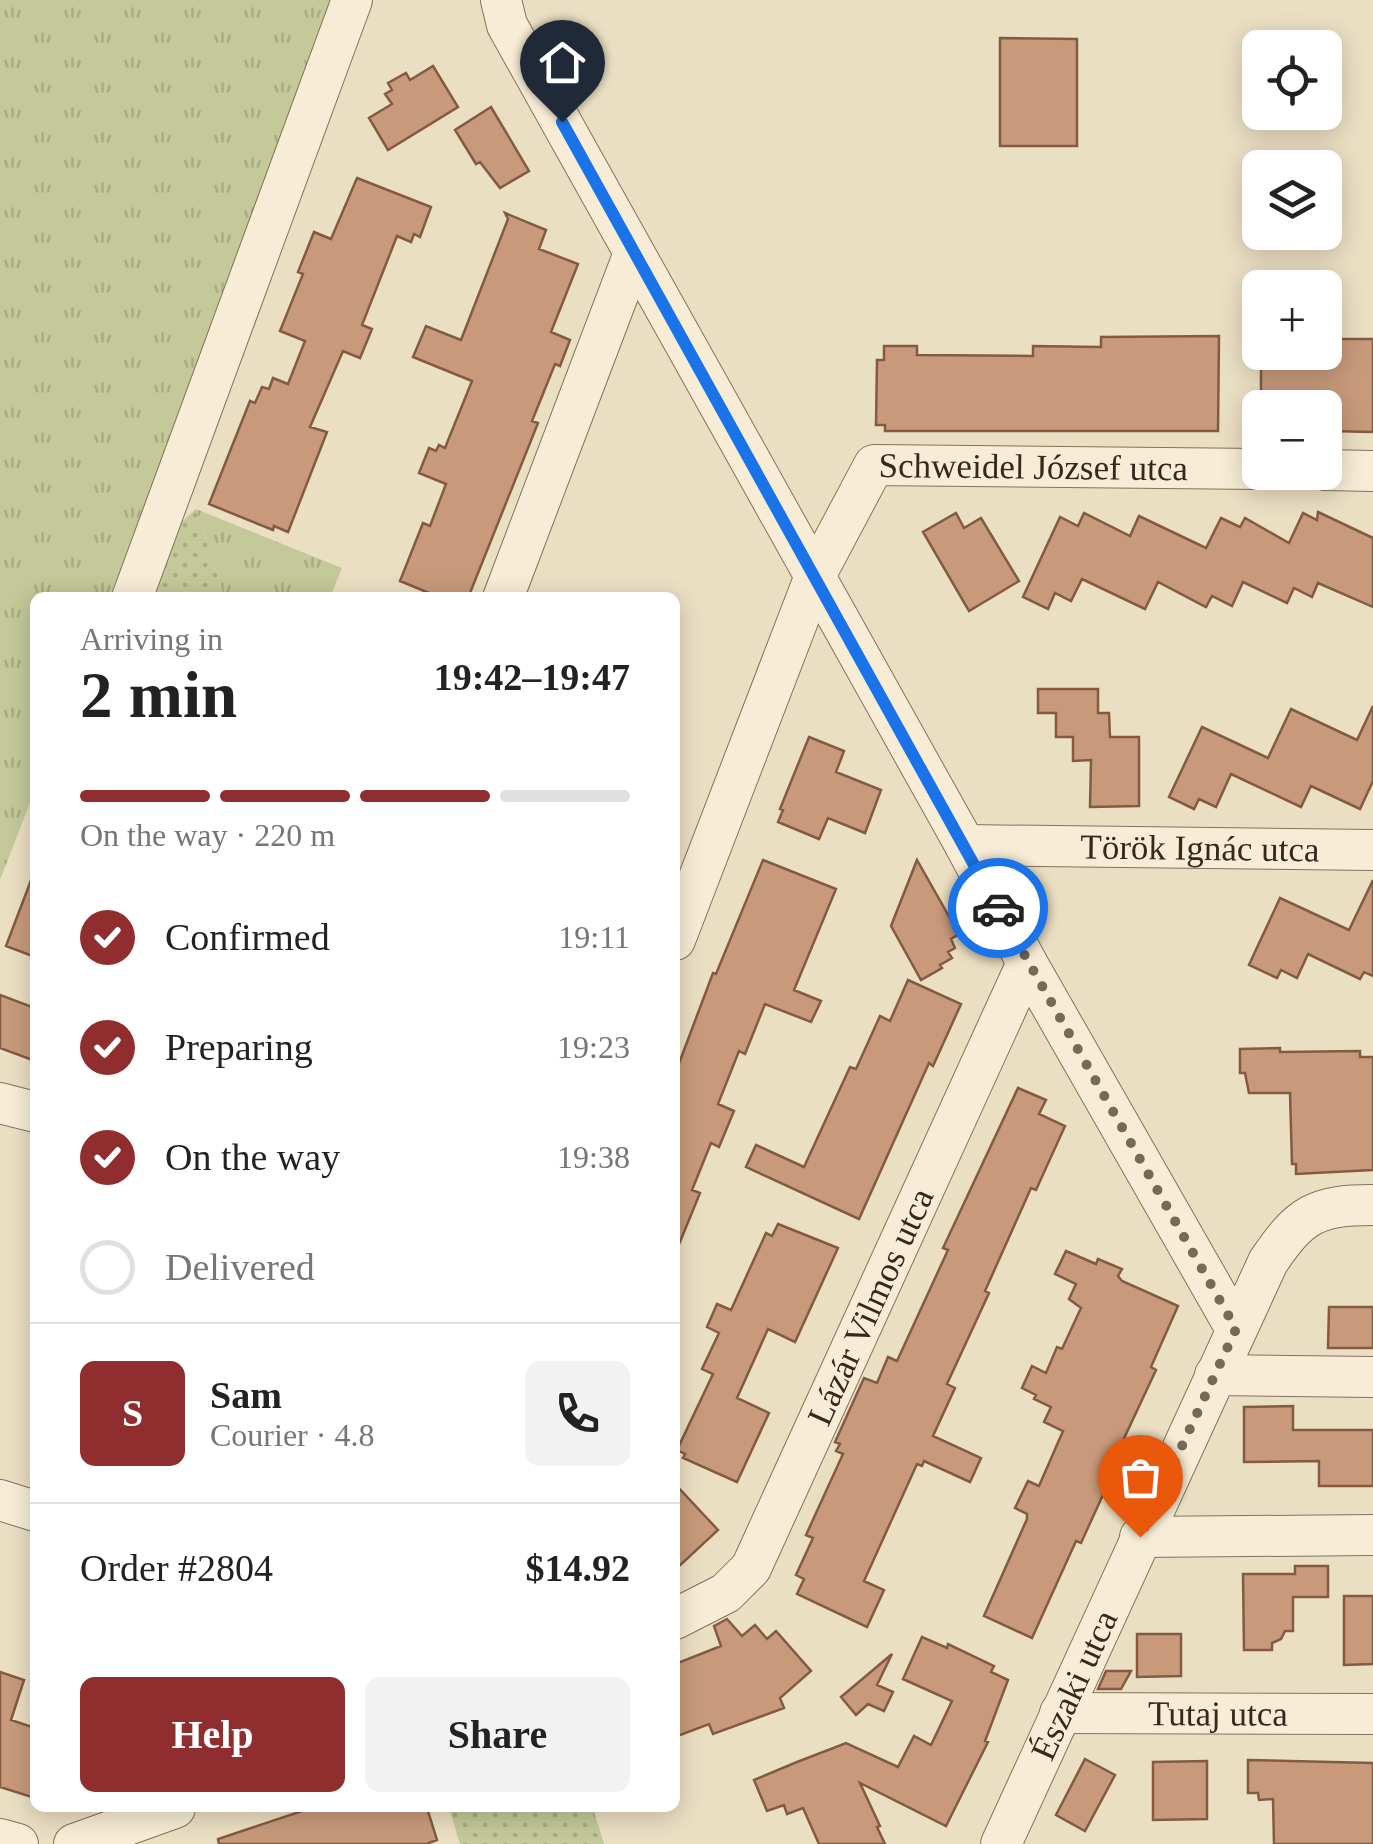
<!DOCTYPE html>
<meta charset="utf-8">
<style>
:root{--surface:#fff;--page:#f2f2f2;--text:#222;--muted:#767676;--line:#e0e0e0;--accent:#902e2f}
body{margin:0;font-family:Georgia,serif;background:var(--page);color:var(--text);height:100vh;display:flex;flex-direction:column;font-size:38px;white-space:nowrap}
*{box-sizing:border-box;margin:0}
p{font-size:32px;color:var(--muted)}
.icon{flex:none;width:55px;height:55px;fill:none;stroke:currentColor;stroke-width:2;stroke-linecap:round;stroke-linejoin:round}
.map{position:relative;flex:1;overflow:hidden}
.drawer{position:absolute;left:30px;top:592px;width:650px;height:1220px;display:flex;flex-direction:column;background:var(--surface);border-radius:15px;box-shadow:0 5px 25px #0003}
.drawer>*{flex:none}
.buttons{position:absolute;left:1242px;top:30px;display:grid;gap:20px}
.buttons a{display:grid;place-items:center;width:100px;height:100px;border-radius:15px;background:var(--surface);box-shadow:0 5px 25px #0003;font-size:50px}
.pin{position:absolute;display:grid;place-items:center;width:85px;height:85px;color:#fff;margin:-102px -42px;border-radius:50% 50% 50% 0;rotate:-45deg;box-shadow:0 0 10px #0007}
.pin .icon{rotate:45deg}
.courier{position:absolute;display:grid;place-items:center;width:100px;height:100px;margin:-50px;border:8px solid #1a73e8;border-radius:50%;background:#fff;color:#222;box-shadow:0 2px 12px #0007}
.overview em{font-style:normal;font-weight:600}
.overview div{display:flex;flex-direction:column-reverse}
.overview{display:flex;align-items:center;justify-content:space-between;height:170px;padding:0 50px}
h1{font-size:65px;font-weight:600;line-height:75px}
.bar{display:grid;grid-template-columns:repeat(4,1fr);gap:15px 10px;align-content:center;height:120px;padding:0 50px}
.bar i{height:12px;border-radius:8px;background:var(--line)}
.bar .current{background:var(--accent)}
.bar p{grid-column:span 4}
.line{display:flex;align-items:center;gap:25px;padding:0 50px;border-top:2px solid var(--line)}
.line div{flex:1}
.round{display:grid;place-items:center;flex:none;width:105px;height:105px;border-radius:15px;background:var(--page)}
ol{padding:0 50px;list-style:none}
li{display:flex;align-items:center;gap:30px;height:110px}
li p{margin-inline-start:auto}
li .icon{padding:10px;border-radius:50%;background:var(--accent);color:#fff;stroke-width:4}
li:last-child{color:var(--muted)}
li i{width:55px;height:55px;border:5px solid var(--line);border-radius:50%}
.action{display:flex;gap:20px;margin-top:auto;padding:20px 50px}
.action a{flex:1;height:115px;border-radius:15px;background:var(--accent);color:#fff;font-size:40px;font-weight:600;line-height:115px;text-align:center}
.action a+a{background:var(--page);color:var(--text)}
.map>svg:first-child{display:block}
</style>
<div class="map">
<svg width="1373" height="1844" viewBox="0 0 1373 1844">
<defs>
<pattern id="grass-tufts" width="24" height="20" patternUnits="userSpaceOnUse" patternTransform="scale(2.5)"><rect width="24" height="20" fill="#c3c998"/><path d="M3 7l-1-3M5 7V3M7 7l1-3M15 17l-1-3M17 17v-4M19 17l1-3" fill="none" stroke="#a8ad83"/></pattern>
<pattern id="park-dots" width="8" height="8" patternUnits="userSpaceOnUse" patternTransform="scale(2.5)"><rect width="8" height="8" fill="#c3c998"/><path d="M2 2h.1M6 6h.1" fill="none" stroke="#a8ad83" stroke-width="1.8" stroke-linecap="round"/></pattern>
</defs>
<rect width="100%" height="100%" fill="#ebdfc3"/>
<path fill="url(#grass-tufts)" d="M 0,0 L 342,0 L 110,597 L 35,598 L 35,790 L 0,880 Z
M 196,509 L 342,568 L 330,597 L 224,597 Z"/>
<path fill="url(#park-dots)" d="M 196,509 L 224,597 L 144,598 L 167,535 Z
M 449,1808 L 593,1808 L 604,1844 L 460,1844 Z"/>
<path fill="#c89a7b" stroke="#835b42" stroke-width="2.5" d="M 1000,38 L 1077,39 L 1077,146 L 1000,146 Z
M 433,66 L 458,107 L 388,150 L 369,118 L 392,104 L 385,94 L 392,90 L 388,83 L 406,73 L 410,80 Z
M 491,107 L 529,171 L 500,188 L 480,162 L 476,164 L 455,130 Z
M 357,178 L 431,207 L 420,237 L 414,234 L 411,242 L 397,236 L 362,325 L 372,329 L 360,358 L 343,351 L 310,427 L 327,432 L 288,532 L 274,526 L 273,530 L 209,504 L 250,401 L 255,403 L 262,387 L 269,389 L 273,378 L 288,384 L 305,341 L 280,331 L 303,274 L 298,272 L 314,232 L 331,239 Z
M 505,213 L 546,230 L 539,249 L 578,264 L 551,332 L 570,340 L 560,366 L 555,364 L 532,421 L 538,423 L 468,598 L 441,598 L 400,581 L 423,523 L 430,526 L 446,484 L 419,473 L 429,448 L 436,451 L 439,445 L 445,448 L 472,381 L 413,357 L 426,326 L 461,340 L 508,219 Z
M 1219,336 L 1218,431 L 885,431 L 885,425 L 876,425 L 877,360 L 884,360 L 884,346 L 917,346 L 917,355 L 1033,356 L 1033,346 L 1101,347 L 1101,337 Z
M 1328,339 L 1373,339 L 1373,432 L 1328,431 L 1328,408 L 1261,408 L 1261,352 L 1328,352 Z
M 1318,512 L 1373,538 L 1373,607 L 1318,583 L 1312,597 L 1294,588 L 1287,603 L 1243,582 L 1232,606 L 1212,596 L 1206,607 L 1158,582 L 1145,609 L 1082,579 L 1071,601 L 1055,593 L 1048,609 L 1023,597 L 1060,517 L 1078,526 L 1084,513 L 1130,536 L 1139,516 L 1206,548 L 1221,518 L 1240,527 L 1245,518 L 1289,543 L 1303,513 L 1317,520 Z
M 956,513 L 964,528 L 981,518 L 1019,581 L 969,611 L 923,532 Z
M 1038,689 L 1098,689 L 1098,713 L 1109,713 L 1110,737 L 1139,737 L 1139,806 L 1090,807 L 1091,760 L 1073,761 L 1073,737 L 1056,737 L 1056,713 L 1038,713 Z
M 1373,706 L 1373,781 L 1360,809 L 1311,786 L 1301,807 L 1231,774 L 1216,807 L 1199,799 L 1194,809 L 1169,797 L 1202,727 L 1268,758 L 1291,709 L 1357,740 Z
M 809,737 L 844,751 L 836,772 L 881,790 L 865,833 L 828,818 L 819,839 L 778,822 L 783,810 L 780,809 Z
M 763,860 L 836,889 L 794,990 L 821,1001 L 811,1022 L 765,1004 L 745,1054 L 739,1051 L 718,1104 L 734,1111 L 719,1147 L 711,1143 L 692,1190 L 700,1193 L 675,1254 L 675,1074 L 713,973 L 716,974 Z
M 917,860 L 959,934 L 951,939 L 955,948 L 948,952 L 952,958 L 940,965 L 942,968 L 921,980 L 891,926 Z
M 33,875 L 35,876 L 35,957 L 6,946 Z
M 1373,880 L 1373,976 L 1364,972 L 1360,979 L 1308,954 L 1297,978 L 1281,970 L 1277,978 L 1249,965 L 1280,898 L 1349,930 Z
M 908,980 L 961,1004 L 933,1066 L 929,1063 L 859,1219 L 746,1167 L 756,1145 L 804,1167 L 850,1067 L 856,1069 L 880,1016 L 890,1021 Z
M 0,995 L 35,1008 L 35,1061 L 0,1048 Z
M 1280,1048 L 1280,1052 L 1360,1051 L 1360,1057 L 1373,1057 L 1373,1170 L 1296,1174 L 1296,1164 L 1292,1164 L 1290,1093 L 1249,1093 L 1245,1073 L 1240,1073 L 1240,1049 Z
M 1018,1088 L 1046,1100 L 1039,1114 L 1065,1126 L 1036,1190 L 1031,1188 L 985,1291 L 989,1293 L 947,1384 L 955,1388 L 933,1436 L 981,1458 L 970,1482 L 924,1461 L 922,1466 L 917,1464 L 864,1581 L 884,1590 L 867,1627 L 797,1594 L 804,1579 L 796,1575 L 813,1538 L 806,1535 L 843,1454 L 836,1451 L 840,1444 L 835,1442 L 864,1378 L 877,1383 L 888,1357 L 897,1361 L 948,1250 L 943,1248 Z
M 778,1224 L 838,1248 L 795,1342 L 768,1329 L 737,1398 L 769,1413 L 737,1482 L 683,1458 L 685,1454 L 677,1450 L 713,1374 L 702,1369 L 719,1333 L 707,1327 L 717,1304 L 731,1310 L 766,1233 L 772,1236 Z
M 1066,1251 L 1096,1264 L 1098,1259 L 1122,1269 L 1118,1276 L 1122,1281 L 1178,1306 L 1151,1367 L 1156,1370 L 1113,1462 L 1117,1464 L 1081,1543 L 1076,1541 L 1032,1638 L 984,1616 L 1027,1519 L 1027,1514 L 1015,1508 L 1028,1481 L 1039,1486 L 1063,1431 L 1044,1422 L 1051,1407 L 1034,1399 L 1036,1395 L 1022,1388 L 1032,1366 L 1046,1373 L 1057,1347 L 1062,1349 L 1081,1308 L 1069,1299 L 1076,1284 L 1055,1274 Z
M 1329,1307 L 1373,1307 L 1373,1348 L 1328,1348 Z
M 1293,1406 L 1293,1430 L 1373,1430 L 1373,1486 L 1319,1486 L 1319,1461 L 1244,1462 L 1244,1407 Z
M 675,1484 L 718,1530 L 675,1570 Z
M 1295,1566 L 1328,1566 L 1328,1597 L 1293,1597 L 1293,1631 L 1285,1631 L 1281,1639 L 1272,1643 L 1272,1650 L 1244,1650 L 1243,1574 L 1295,1574 Z
M 1344,1596 L 1373,1596 L 1373,1664 L 1344,1665 Z
M 727,1619 L 742,1636 L 755,1625 L 767,1639 L 776,1631 L 811,1671 L 780,1698 L 784,1708 L 713,1734 L 709,1724 L 675,1737 L 675,1664 L 721,1646 L 714,1626 Z
M 1137,1634 L 1181,1634 L 1181,1676 L 1137,1677 Z
M 922,1637 L 947,1648 L 948,1644 L 994,1666 L 991,1672 L 1008,1680 L 985,1741 L 988,1742 L 946,1826 L 860,1783 L 880,1826 L 877,1827 L 885,1844 L 819,1844 L 803,1808 L 787,1814 L 784,1805 L 767,1811 L 754,1780 L 797,1762 L 846,1743 L 898,1767 L 914,1736 L 931,1745 L 952,1701 L 903,1679 Z
M 892,1654 L 877,1685 L 893,1692 L 884,1711 L 868,1704 L 856,1715 L 841,1697 Z
M 1106,1671 L 1131,1671 L 1121,1689 L 1098,1689 Z
M 0,1672 L 24,1680 L 11,1720 L 35,1728 L 35,1798 L 0,1787 Z
M 1085,1759 L 1115,1775 L 1085,1831 L 1056,1815 Z
M 1248,1760 L 1373,1763 L 1373,1844 L 1274,1844 L 1273,1799 L 1259,1800 L 1258,1793 L 1248,1793 Z
M 1207,1761 L 1207,1819 L 1153,1820 L 1153,1762 Z
M 311,1808 L 427,1808 L 437,1840 L 426,1844 L 219,1844 L 218,1839 Z"/>
<g fill="none" stroke-linecap="round" stroke-linejoin="round">
<defs>
<g id="minor">
<path d="M 501,0 L 507,25 L 965,845 L 1027,963 L 1236,1329"/>
<path d="M 1325,470 L 1373,471"/>
<path d="M 132,598 L 352,0"/>
<path d="M 503,598 L 634,253"/>
<path id="s1" d="M 965,845 L 1373,850"/>
<path id="s2" d="M 675,940 L 815,576 L 874,465 L 1260,469"/>
<path d="M 0,1103 L 35,1112"/>
<path d="M 1215,1375 L 1373,1377"/>
<path d="M 0,1500 L 35,1511"/>
<path d="M 1140,1537 L 1373,1535"/>
<path id="s3" d="M 675,1619 L 726,1593 L 751,1568 L 1027,963"/>
<path id="s4" d="M 1060,1713 L 1373,1714"/>
<path d="M 0,1839 L 18,1844"/>
<path d="M 74,1844 L 175,1808"/>
<path id="s5" d="M 1001,1844 L 1268,1262 C 1300,1214 1316,1205 1373,1205"/>
</g>
</defs>
<use href="#minor" stroke="#85715b" stroke-width="42"/>
<use href="#minor" stroke="#f7edd6" stroke-width="40"/>
</g>
<g fill="none" stroke-linecap="round" stroke-linejoin="round">
<path stroke="#756958" stroke-width="10" stroke-dasharray="0 18" d="M 998,908 L 1236,1329 L 1140,1537"/>
<path stroke="#1a73e8" stroke-width="12" d="M 562,122 L 998,908"/>
</g>
<g text-anchor="middle" dominant-baseline="central" stroke-width="8" stroke-linejoin="round" paint-order="stroke">
<g font-size="35" fill="#35291e" stroke="#f3ead2">
<text stroke="none"><textPath href="#s2" startOffset="675">Schweidel József utca</textPath></text>
<text stroke="none"><textPath href="#s1" startOffset="235">Török Ignác utca</textPath></text>
<text stroke="none"><textPath href="#s3" startOffset="380">Lázár Vilmos utca</textPath></text>
<text stroke="none"><textPath href="#s5" startOffset="175">Északi utca</textPath></text>
<text stroke="none"><textPath href="#s4" startOffset="158">Tutaj utca</textPath></text>
</g>
</g>
</svg>
<div class="buttons">
<a><svg class="icon" aria-label="locate" viewBox="0 0 24 24"><circle cx="12" cy="12" r="6"/><path d="M12 2v4M12 18v4M2 12h4M18 12h4"/></svg></a>
<a><svg class="icon" aria-label="layers" viewBox="0 0 24 24"><path d="M12 4l9 5-9 5-9-5zM3 14l9 5 9-5"/></svg></a>
<a>+</a>
<a>−</a>
</div>
<div class="pin" style="left:1140px;top:1537px;background:#ea580c"><svg class="icon" aria-label="bag" viewBox="0 0 24 24"><path d="M5 8h14l-1 12H6zM9 8a3 3 0 0 1 6 0"/></svg></div>
<div class="pin" style="left:562px;top:122px;background:#1f2937"><svg class="icon" aria-label="home" viewBox="0 0 24 24"><path d="M3 11l9-7 9 7M6 9v11h12V9"/></svg></div>
<div class="courier" style="left:998px;top:908px"><svg class="icon" aria-label="car" viewBox="0 0 24 24"><path d="M5 17H2v-5l4-1 3-4h7l3 4 3 1v5h-3M9 17h6M6 11h13"/><circle cx="7" cy="17" r="2"/><circle cx="17" cy="17" r="2"/></svg></div>
<section class="drawer">
<div class="overview"><div><h1>2 min</h1><p>Arriving in</p></div><em>19:42–19:47</em></div>
<div class="bar"><i class="current"></i><i class="current"></i><i class="current"></i><i></i><p>On the way · 220 m</p></div>
<ol>
<li><svg class="icon" aria-label="check" viewBox="0 0 24 24"><path d="M5 12l5 5 9-10"/></svg>Confirmed<p>19:11</p></li>
<li><svg class="icon" aria-label="check" viewBox="0 0 24 24"><path d="M5 12l5 5 9-10"/></svg>Preparing<p>19:23</p></li>
<li><svg class="icon" aria-label="check" viewBox="0 0 24 24"><path d="M5 12l5 5 9-10"/></svg>On the way<p>19:38</p></li>
<li><i></i>Delivered</li>
</ol>
<div class="line" style="height:180px"><b class="round" style="background:var(--accent);color:#fff">S</b><div><b>Sam</b><p>Courier · 4.8</p></div><a class="round"><svg class="icon" aria-label="phone" viewBox="0 0 24 24"><path d="M5 4h4l2 5-3 2q2 4 5 5l2-3 5 2v4C11 20 4 13 5 4z"/></svg></a></div>
<div class="line" style="height:130px"><div>Order #2804</div><b>$14.92</b></div>
<div class="action"><a>Help</a><a>Share</a></div>
</section>
</div>
